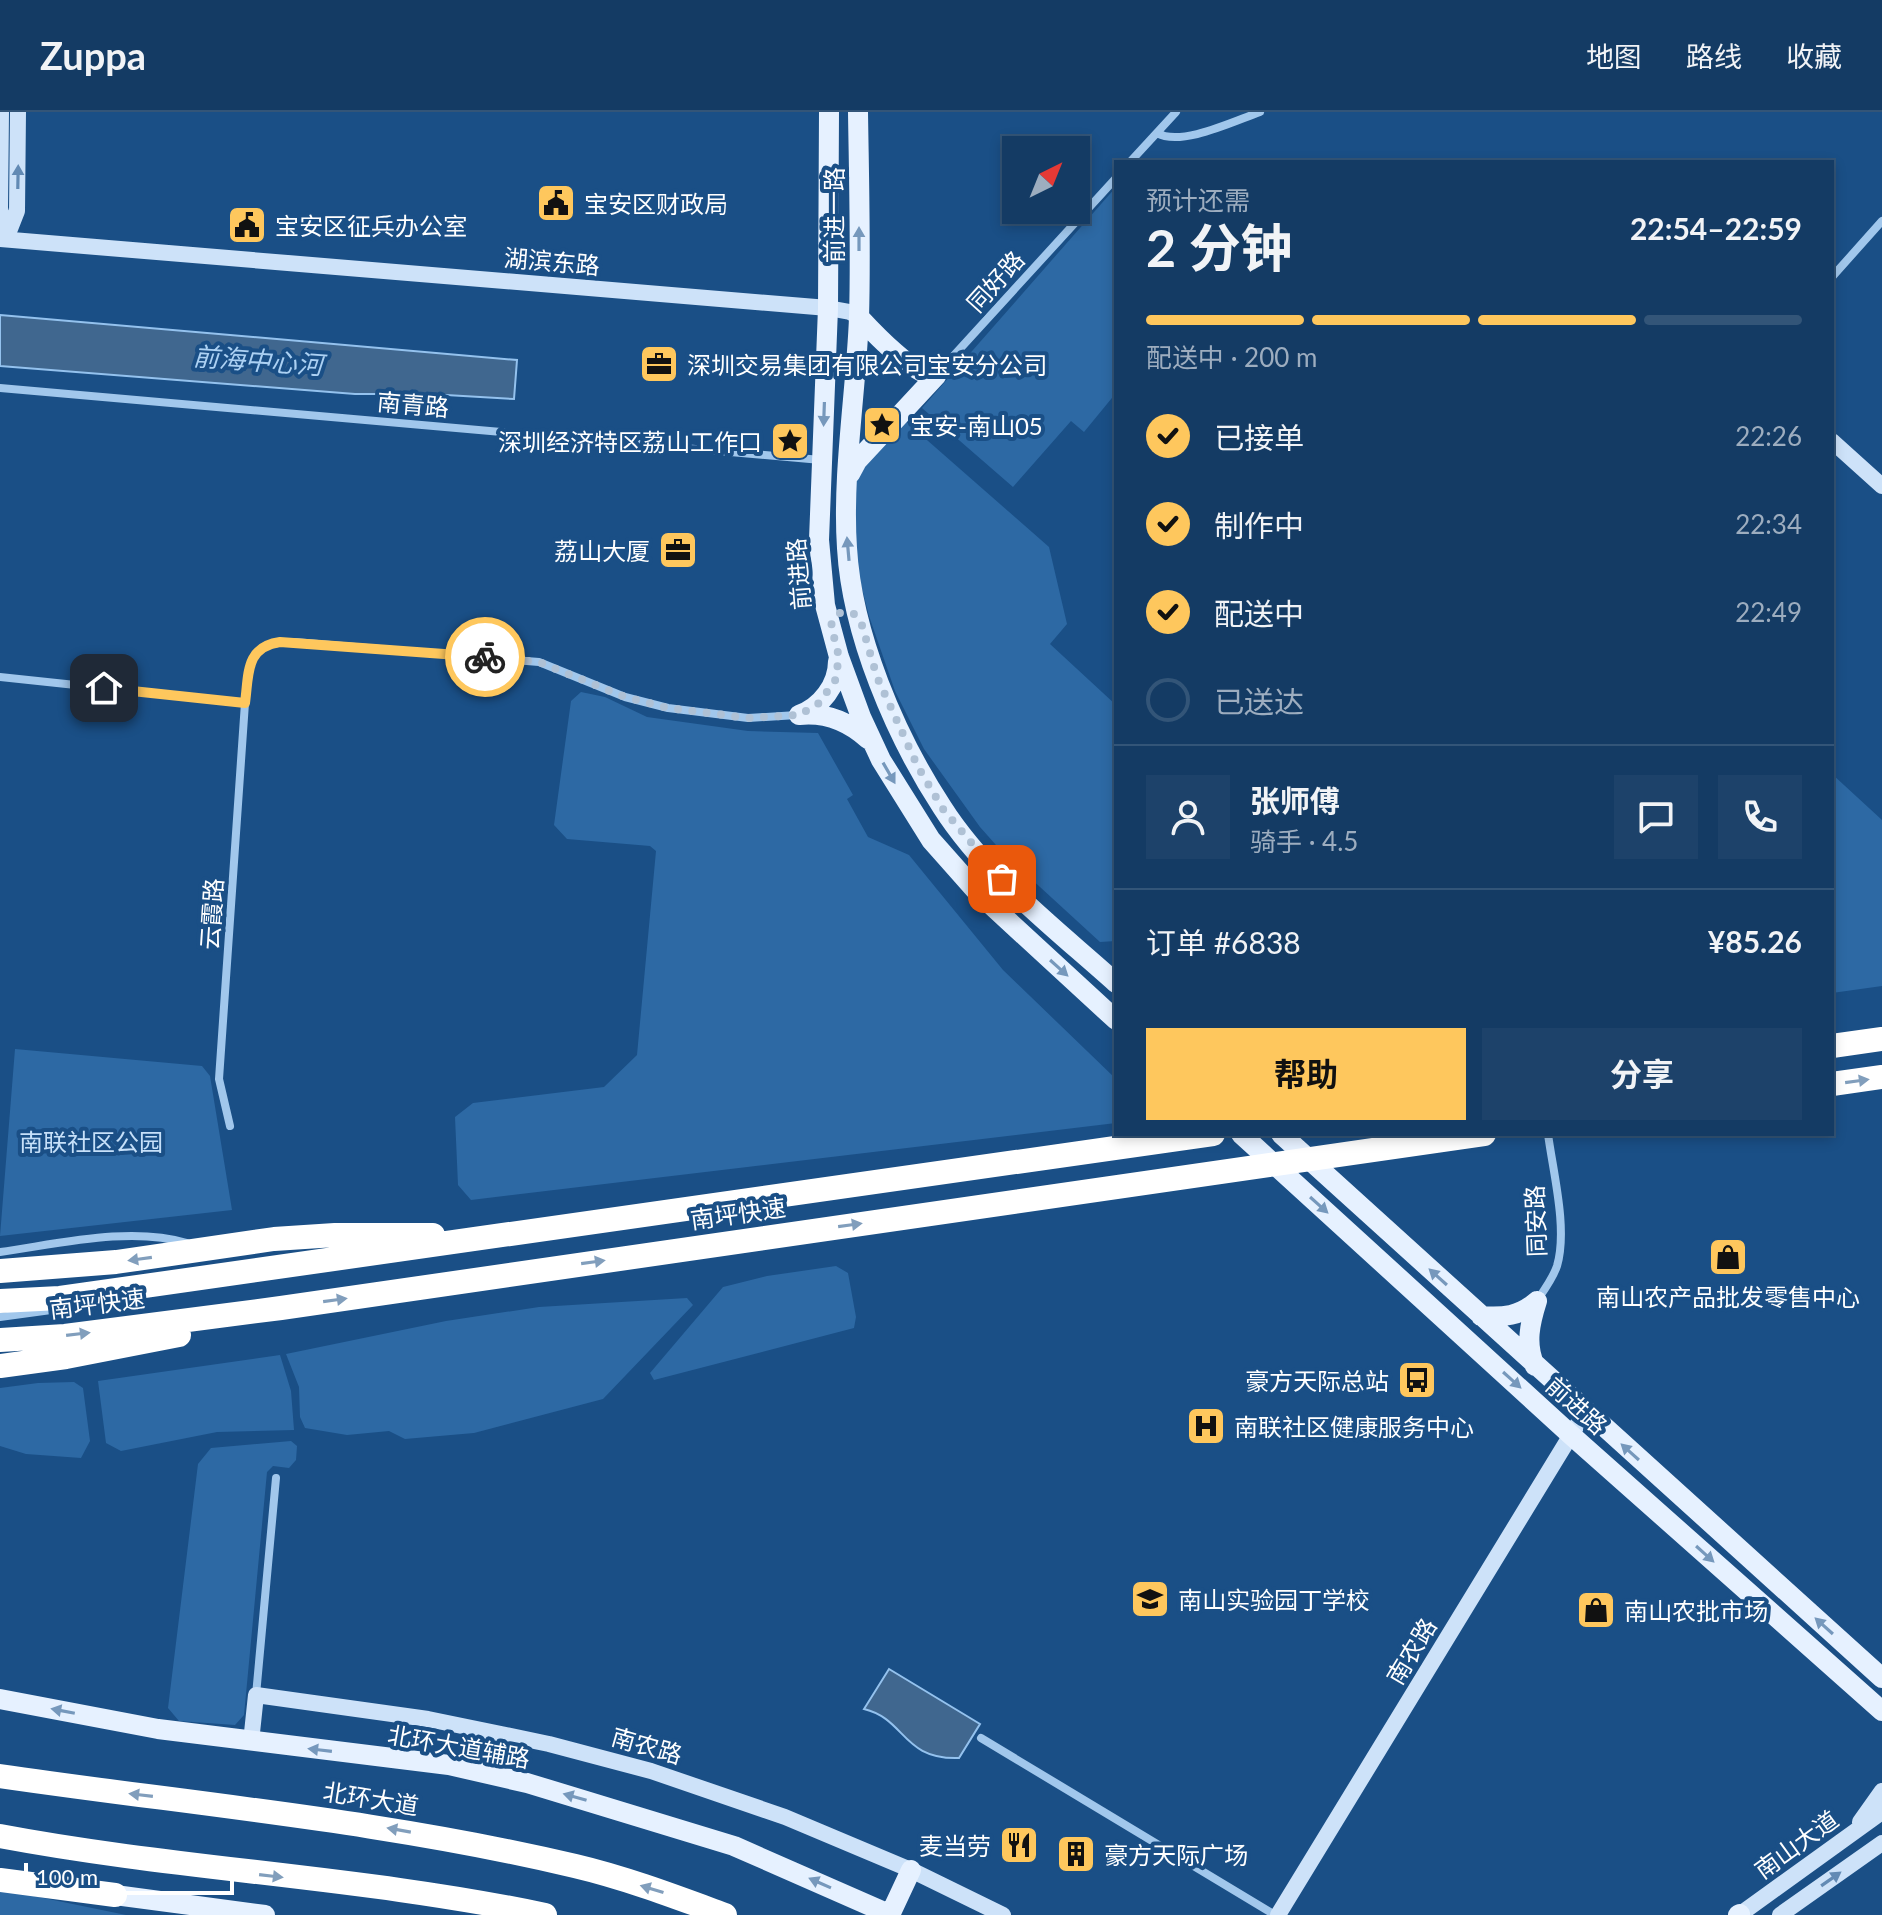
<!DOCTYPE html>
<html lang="zh">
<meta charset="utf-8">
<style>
:root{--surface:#143b64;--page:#1d426a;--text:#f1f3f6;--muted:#9dadbf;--line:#335578;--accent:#fec75d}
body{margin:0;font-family:Lato,"Noto Sans SC",sans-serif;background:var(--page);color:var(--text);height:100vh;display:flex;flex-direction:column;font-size:30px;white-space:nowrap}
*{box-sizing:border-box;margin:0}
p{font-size:26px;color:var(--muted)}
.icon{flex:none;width:44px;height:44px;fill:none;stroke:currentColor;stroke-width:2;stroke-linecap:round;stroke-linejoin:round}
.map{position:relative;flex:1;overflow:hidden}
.side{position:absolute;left:1114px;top:48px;width:720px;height:976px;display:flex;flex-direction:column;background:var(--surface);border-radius:0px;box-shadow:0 4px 12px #0003,0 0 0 2px var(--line)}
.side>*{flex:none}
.needle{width:52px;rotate:43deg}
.fabs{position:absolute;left:1002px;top:24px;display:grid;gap:16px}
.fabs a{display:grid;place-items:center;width:88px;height:88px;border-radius:0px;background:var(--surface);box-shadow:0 4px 12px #0003,0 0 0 2px var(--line);font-size:40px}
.scale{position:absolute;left:24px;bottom:20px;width:210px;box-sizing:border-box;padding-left:8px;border:4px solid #fff;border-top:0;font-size:22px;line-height:28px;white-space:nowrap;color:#fff;-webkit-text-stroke:6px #1a4f86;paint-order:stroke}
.pin{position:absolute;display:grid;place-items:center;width:68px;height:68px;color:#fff;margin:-34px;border-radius:16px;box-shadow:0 4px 12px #0006}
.courier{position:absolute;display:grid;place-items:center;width:80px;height:80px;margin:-40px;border:6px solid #fec75d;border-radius:50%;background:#fff;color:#222;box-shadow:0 2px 10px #0007}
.headline em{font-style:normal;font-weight:700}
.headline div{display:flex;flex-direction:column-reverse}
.headline{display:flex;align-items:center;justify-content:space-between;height:136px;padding:0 32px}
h1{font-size:52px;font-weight:700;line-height:60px}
.bar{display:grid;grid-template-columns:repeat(4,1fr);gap:12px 8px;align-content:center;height:96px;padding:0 32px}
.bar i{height:10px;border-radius:6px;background:var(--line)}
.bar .selected{background:var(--accent)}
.bar p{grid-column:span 4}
.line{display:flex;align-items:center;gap:20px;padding:0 32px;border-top:2px solid var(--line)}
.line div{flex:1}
.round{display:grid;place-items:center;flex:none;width:84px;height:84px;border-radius:0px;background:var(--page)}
ol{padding:0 32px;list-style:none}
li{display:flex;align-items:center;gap:24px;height:88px}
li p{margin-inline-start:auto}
li .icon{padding:8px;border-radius:50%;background:var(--accent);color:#111;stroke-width:4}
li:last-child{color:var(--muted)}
li i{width:44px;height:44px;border:4px solid var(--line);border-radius:50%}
.action{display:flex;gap:16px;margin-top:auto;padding:16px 32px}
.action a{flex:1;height:92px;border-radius:0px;background:var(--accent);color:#111;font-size:32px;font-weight:700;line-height:92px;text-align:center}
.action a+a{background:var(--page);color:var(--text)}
header{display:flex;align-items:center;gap:48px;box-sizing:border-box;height:112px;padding:0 40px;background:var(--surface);border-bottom:2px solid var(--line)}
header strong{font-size:38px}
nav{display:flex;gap:44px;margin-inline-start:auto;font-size:28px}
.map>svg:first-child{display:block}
</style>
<header>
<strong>Zuppa</strong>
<nav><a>地图</a><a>路线</a><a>收藏</a></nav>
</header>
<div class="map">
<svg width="1882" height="1803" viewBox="0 0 1882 1803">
<rect width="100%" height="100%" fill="#1a4f86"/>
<path fill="#2d69a4" d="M 1116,75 L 1116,281 L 1084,320 L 1071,309 L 1013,375 L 922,296 Z
M 903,307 L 1049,435 L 1067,512 L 1050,532 L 1116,593 L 1116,829 L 1100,830 L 1004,742 L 980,715 L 924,637 L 895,579 L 869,504 L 858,461 L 855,429 L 855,367 Z
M 581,580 L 605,585 L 647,605 L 748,619 L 818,621 L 853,683 L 847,687 L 868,725 L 909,743 L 1003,858 L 1116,967 L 1116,1011 L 471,1088 L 458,1073 L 455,1005 L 473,991 L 604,975 L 637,943 L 656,739 L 650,734 L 567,727 L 554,713 L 571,589 Z
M 1832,662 L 1882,708 L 1882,874 L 1832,881 Z
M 15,937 L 202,954 L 210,964 L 232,1098 L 0,1124 Z
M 836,1154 L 848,1161 L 856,1205 L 854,1216 L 654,1268 L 650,1261 L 723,1175 L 767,1164 Z
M 687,1186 L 693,1193 L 603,1287 L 474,1321 L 405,1327 L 389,1319 L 347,1323 L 305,1316 L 300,1305 L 299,1275 L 286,1242 L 446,1209 L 539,1195 Z
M 280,1243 L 291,1279 L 294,1318 L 217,1320 L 121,1339 L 106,1331 L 98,1269 Z
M 74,1270 L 83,1276 L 90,1329 L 81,1346 L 26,1342 L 0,1334 L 0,1276 L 38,1271 Z
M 291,1329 L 297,1334 L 296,1348 L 289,1356 L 273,1354 L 267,1360 L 244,1603 L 235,1613 L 179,1609 L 168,1596 L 198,1352 L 211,1336 Z
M 0,1777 L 126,1803 L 0,1803 Z"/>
<path fill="#40678f" stroke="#94c2ee" stroke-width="2" d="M 0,203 L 517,248 L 514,287 L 429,282 L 355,282 L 0,254 Z
M 889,1557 L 980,1612 L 959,1646 C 902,1648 906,1607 864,1597 Z"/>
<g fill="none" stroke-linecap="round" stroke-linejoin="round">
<path stroke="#a1c7ec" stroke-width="8" d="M 1157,21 C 1181,35 1234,9 1260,0
M 1130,50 L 1176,0
M 1832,165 L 1882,109
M 936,263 L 1116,66
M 0,276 L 821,348
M 0,565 L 245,591
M 230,1014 L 219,967 L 245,591 C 250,553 247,529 294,530 L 539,550 L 625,585 L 668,596 L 748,606 L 797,603
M 0,1140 C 58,1132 130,1114 187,1131
M 1538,1187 C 1545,1177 1553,1166 1557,1154 C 1568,1117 1553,1060 1548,1022
M 0,1205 L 51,1198
M 256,1583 L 276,1366
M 981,1626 L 1275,1803"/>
<path stroke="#cde2f9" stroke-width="16" d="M 1,0 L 0,96 L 6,125
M 0,127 L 828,196 L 850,200 L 859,205
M 6,127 L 17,99 L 18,0
M 1832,329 L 1882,374
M 251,1630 L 256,1583 L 428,1607 L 549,1632 L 651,1659 L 785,1705 L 911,1758 L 1003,1803
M 1860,1710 L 1882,1679
M 1278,1803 L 1585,1300
M 1739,1803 L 1882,1700
M 1780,1803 L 1882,1731"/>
<path stroke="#e6f1ff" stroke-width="20" d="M 829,0 L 828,196 L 819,428 L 825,493 L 839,545 L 861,605 L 881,648 L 931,728 L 978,781 L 1116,908
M 858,0 C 859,68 861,138 859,206 C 856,280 842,363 847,436 C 852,522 895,623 942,695 C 986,764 1056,817 1116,871
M 859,205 C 872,219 917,267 936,264
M 850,362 L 857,349 L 936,264
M 799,603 C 826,600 848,609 868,627
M 799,603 C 821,595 838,573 838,549
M 1241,1022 L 1571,1323 L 1882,1599
M 1281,1022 L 1882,1566
M 1481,1204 C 1503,1206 1520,1204 1537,1189
M 1535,1254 C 1525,1232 1530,1211 1537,1189
M 0,1587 L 158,1617 L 449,1653 L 527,1671 L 734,1734 L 891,1803
M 115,1783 L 265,1803
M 890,1803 L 911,1758
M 1738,1803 L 1740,1802"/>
<path stroke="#fff" stroke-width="24" d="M 1832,934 L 1882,927
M 1832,972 L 1882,965
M 0,1159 L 116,1150 L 274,1127 L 335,1123 L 433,1123
M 0,1189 L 60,1186 L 1213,1022
M 0,1228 L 65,1224 L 281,1196 L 1484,1022
M 0,1254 L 66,1245 L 179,1223
M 0,1664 C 192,1692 386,1709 575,1754 C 626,1766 676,1785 725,1803
M 0,1724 C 180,1758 367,1765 545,1803
M 0,1768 L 115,1783"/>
</g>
<defs><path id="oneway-solid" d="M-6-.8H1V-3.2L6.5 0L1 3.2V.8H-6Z" transform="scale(2)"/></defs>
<g fill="#628ab4">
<use href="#oneway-solid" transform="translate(18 65) rotate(-89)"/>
<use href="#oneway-solid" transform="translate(1831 1767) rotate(-35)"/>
</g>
<g fill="#7698bc">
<use href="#oneway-solid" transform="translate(859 127) rotate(-90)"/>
<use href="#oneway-solid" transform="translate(824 302) rotate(92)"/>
<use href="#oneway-solid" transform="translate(848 437) rotate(-95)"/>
<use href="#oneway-solid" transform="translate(889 661) rotate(60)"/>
<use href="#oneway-solid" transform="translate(1059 856) rotate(42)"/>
<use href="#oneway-solid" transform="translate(1319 1093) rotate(42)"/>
<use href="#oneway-solid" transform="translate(1438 1165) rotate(-138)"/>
<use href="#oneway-solid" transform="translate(1512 1268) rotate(42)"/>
<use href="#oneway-solid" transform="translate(1630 1340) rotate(-138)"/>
<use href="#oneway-solid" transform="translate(1705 1442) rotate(42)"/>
<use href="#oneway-solid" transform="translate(1824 1514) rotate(-138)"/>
<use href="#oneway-solid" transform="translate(63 1599) rotate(-169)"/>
<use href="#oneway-solid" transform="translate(320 1638) rotate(-173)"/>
<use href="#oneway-solid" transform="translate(575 1685) rotate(-164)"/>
<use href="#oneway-solid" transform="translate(820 1771) rotate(-156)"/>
</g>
<g fill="#819ebc">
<use href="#oneway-solid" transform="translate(1857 969) rotate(-8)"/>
<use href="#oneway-solid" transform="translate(850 1113) rotate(-8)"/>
<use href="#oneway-solid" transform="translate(140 1147) rotate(172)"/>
<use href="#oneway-solid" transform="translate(593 1150) rotate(-8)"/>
<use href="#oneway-solid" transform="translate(335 1188) rotate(-8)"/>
<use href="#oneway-solid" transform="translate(78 1222) rotate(-7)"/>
<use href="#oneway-solid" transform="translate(141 1683) rotate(-173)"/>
<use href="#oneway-solid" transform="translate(399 1718) rotate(-170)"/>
<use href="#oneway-solid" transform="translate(271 1764) rotate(7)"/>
<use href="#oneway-solid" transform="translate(652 1777) rotate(-163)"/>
</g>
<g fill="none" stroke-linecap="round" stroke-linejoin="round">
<path stroke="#afc1d5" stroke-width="8" stroke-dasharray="0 14.4" d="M 485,545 L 539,550 L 625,585 L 668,596 L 748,606 L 799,603 L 818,592 L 835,569 L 839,545 L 831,513 L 839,501 L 853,501 L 861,510 L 877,565 L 918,655 L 943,697 L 1002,767"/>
<path stroke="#fec75d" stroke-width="10" d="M 104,576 L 245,591 C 249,562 245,535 280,530 L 485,545"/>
</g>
<defs>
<symbol id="civic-square" viewBox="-11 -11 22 22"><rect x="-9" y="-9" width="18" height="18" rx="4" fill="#fec75d" stroke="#1a4f86"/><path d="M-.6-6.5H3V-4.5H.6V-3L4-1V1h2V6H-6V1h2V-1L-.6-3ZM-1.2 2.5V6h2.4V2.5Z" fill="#111"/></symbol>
<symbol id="office-square" viewBox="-11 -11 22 22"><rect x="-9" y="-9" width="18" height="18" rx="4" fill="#fec75d" stroke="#1a4f86"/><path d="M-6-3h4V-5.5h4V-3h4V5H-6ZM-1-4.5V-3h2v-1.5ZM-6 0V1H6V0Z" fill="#111"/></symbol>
<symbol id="sight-square" viewBox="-11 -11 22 22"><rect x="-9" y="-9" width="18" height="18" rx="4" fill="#fec75d" stroke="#1a4f86"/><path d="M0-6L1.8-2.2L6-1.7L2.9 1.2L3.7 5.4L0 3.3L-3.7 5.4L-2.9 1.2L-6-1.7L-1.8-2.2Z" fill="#111"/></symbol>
<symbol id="shop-square" viewBox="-11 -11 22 22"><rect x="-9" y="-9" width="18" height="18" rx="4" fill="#fec75d" stroke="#1a4f86"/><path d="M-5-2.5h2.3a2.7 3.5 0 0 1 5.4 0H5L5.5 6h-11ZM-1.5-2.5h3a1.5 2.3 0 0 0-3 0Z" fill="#111"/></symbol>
<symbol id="bus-square" viewBox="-11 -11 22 22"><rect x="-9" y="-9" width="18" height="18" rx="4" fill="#fec75d" stroke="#1a4f86"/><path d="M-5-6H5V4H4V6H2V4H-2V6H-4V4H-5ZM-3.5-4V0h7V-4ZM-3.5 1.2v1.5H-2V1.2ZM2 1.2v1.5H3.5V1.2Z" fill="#111"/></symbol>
<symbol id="hospital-square" viewBox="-11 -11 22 22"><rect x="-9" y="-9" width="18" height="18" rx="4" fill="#fec75d" stroke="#1a4f86"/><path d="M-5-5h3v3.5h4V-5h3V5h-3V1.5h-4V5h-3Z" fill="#111"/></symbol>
<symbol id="school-square" viewBox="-11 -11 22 22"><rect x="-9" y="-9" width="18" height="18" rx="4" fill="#fec75d" stroke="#1a4f86"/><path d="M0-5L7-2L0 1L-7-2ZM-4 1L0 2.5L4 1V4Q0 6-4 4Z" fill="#111"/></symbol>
<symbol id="restaurant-square" viewBox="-11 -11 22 22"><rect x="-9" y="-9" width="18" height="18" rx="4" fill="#fec75d" stroke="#1a4f86"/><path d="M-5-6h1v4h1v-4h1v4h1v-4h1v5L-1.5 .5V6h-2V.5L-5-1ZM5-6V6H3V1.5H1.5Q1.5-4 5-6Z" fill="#111"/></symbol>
<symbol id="building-square" viewBox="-11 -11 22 22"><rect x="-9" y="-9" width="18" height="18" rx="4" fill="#fec75d" stroke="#1a4f86"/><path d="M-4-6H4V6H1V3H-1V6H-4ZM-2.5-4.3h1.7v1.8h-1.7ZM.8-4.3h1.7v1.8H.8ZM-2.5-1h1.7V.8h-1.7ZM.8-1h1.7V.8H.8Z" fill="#111"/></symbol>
</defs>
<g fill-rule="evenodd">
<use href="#civic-square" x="534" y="69" width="44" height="44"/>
<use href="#civic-square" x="225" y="91" width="44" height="44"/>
<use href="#office-square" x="637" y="230" width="44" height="44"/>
<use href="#sight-square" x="860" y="291" width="44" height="44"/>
<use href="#sight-square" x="768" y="307" width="44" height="44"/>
<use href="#office-square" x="656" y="416" width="44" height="44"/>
<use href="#shop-square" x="1706" y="1123" width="44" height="44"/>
<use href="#bus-square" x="1395" y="1246" width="44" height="44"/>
<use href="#hospital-square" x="1184" y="1292" width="44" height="44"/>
<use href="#school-square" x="1128" y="1465" width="44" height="44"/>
<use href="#shop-square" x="1574" y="1476" width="44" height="44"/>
<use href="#restaurant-square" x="997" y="1711" width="44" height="44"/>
<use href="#building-square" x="1054" y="1720" width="44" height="44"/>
</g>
<g text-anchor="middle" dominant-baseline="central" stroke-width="8" stroke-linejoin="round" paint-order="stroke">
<g font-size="24" fill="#fff" stroke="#1a4f86" text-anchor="start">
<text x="584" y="91">宝安区财政局</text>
<text x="275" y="113">宝安区征兵办公室</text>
<text x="687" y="252">深圳交易集团有限公司宝安分公司</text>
<text x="910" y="313">宝安-南山05</text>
<text x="762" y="329" text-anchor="end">深圳经济特区荔山工作口</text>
<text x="650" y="438" text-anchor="end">荔山大厦</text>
<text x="1728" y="1184" text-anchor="middle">南山农产品批发零售中心</text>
<text x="1389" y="1268" text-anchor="end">豪方天际总站</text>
<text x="1234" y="1314">南联社区健康服务中心</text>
<text x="1178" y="1487">南山实验园丁学校</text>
<text x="1624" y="1498">南山农批市场</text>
<text x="991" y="1733" text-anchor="end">麦当劳</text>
<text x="1104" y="1742">豪方天际广场</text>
</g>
<g font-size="24" fill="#fff" stroke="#1a4f86">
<text transform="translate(833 103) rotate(-90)">前进一路</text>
<text transform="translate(552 149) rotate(5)">湖滨东路</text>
<text transform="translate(995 169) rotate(-48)">同好路</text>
<text transform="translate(413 292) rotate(5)">南青路</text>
<text transform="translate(798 462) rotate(-95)">前进路</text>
<text transform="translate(211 802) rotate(-86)">云霞路</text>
<text transform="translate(738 1101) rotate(-8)">南坪快速</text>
<text transform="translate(1535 1109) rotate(-92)">同安路</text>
<text transform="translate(97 1191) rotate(-7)">南坪快速</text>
<text transform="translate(1577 1293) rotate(42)">前进路</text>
<text transform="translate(1411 1539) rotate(-59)">南农路</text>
<text transform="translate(647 1633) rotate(16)">南农路</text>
<text transform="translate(459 1634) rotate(10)">北环大道辅路</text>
<text transform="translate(371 1686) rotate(9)">北环大道</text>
<text transform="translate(1796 1732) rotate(-36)">南山大道</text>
</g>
<g font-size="24" fill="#c6e0f9" stroke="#1a4f86">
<text x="91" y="1029">南联社区公园</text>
</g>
<g font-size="26" font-style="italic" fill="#acd1f3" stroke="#1a4f86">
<text transform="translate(258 248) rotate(4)">前海中心河</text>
</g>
</g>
</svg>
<div class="fabs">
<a><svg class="needle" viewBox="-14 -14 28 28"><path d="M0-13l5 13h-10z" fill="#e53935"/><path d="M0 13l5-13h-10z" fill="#9dadbf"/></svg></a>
</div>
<div class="scale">100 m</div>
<div class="pin" style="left:1002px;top:767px;background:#ea580c"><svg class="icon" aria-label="bag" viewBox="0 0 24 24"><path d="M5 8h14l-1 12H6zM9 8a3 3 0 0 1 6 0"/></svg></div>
<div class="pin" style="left:104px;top:576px;background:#1f2937"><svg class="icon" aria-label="home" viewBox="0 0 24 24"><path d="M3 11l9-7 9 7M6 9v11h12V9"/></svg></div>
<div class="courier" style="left:485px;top:545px"><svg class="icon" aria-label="bike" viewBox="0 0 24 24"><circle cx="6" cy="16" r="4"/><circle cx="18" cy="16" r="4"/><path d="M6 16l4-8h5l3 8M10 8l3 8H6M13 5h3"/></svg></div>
<section class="side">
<div class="headline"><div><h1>2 分钟</h1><p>预计还需</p></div><em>22:54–22:59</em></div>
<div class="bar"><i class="selected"></i><i class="selected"></i><i class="selected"></i><i></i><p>配送中 · 200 m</p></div>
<ol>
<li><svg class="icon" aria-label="check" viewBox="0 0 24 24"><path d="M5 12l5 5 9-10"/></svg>已接单<p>22:26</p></li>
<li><svg class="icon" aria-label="check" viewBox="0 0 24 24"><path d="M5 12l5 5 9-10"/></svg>制作中<p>22:34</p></li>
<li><svg class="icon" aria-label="check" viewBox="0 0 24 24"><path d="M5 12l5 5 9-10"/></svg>配送中<p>22:49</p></li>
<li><i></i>已送达</li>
</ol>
<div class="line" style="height:144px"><a class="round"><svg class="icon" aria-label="person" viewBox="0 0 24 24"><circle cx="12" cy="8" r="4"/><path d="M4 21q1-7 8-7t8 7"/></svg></a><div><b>张师傅</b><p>骑手 · 4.5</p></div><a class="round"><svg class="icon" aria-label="chat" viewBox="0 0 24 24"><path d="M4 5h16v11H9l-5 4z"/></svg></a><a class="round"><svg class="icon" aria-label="phone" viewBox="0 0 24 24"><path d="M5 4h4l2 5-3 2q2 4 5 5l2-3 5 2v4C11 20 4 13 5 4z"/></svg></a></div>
<div class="line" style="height:104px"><div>订单 #6838</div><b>¥85.26</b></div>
<div class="action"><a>帮助</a><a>分享</a></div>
</section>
</div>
